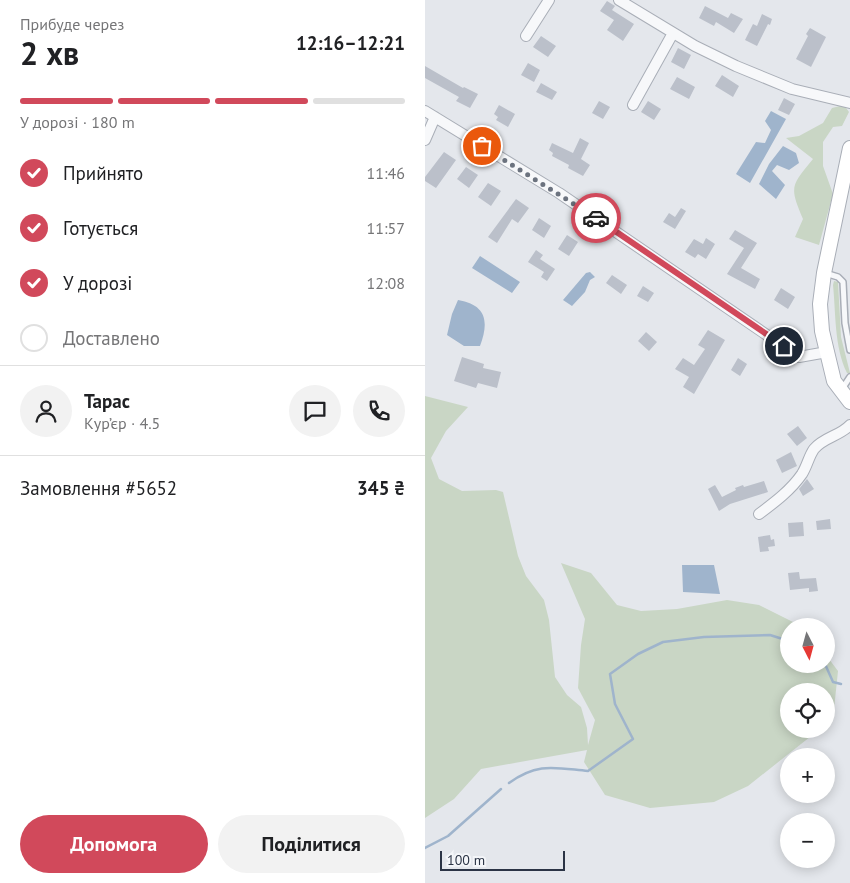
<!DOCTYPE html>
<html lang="uk">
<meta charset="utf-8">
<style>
:root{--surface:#fff;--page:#f2f2f2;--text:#202124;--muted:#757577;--line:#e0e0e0;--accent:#d1495b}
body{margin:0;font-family:"PT Sans",sans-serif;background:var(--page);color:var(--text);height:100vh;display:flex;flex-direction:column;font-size:19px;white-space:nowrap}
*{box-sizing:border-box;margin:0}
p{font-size:16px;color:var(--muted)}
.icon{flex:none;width:28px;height:28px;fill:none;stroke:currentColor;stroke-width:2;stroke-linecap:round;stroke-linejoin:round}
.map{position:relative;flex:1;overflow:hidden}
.sheet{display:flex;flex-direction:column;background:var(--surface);width:425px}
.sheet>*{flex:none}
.needle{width:32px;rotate:174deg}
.buttons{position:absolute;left:355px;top:618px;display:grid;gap:10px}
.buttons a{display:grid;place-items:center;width:55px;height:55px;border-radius:50%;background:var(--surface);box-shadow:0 2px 12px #0003;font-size:25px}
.scale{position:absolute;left:15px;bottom:12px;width:125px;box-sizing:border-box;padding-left:5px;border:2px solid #2b3445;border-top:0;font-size:14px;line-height:18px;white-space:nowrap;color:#2b3445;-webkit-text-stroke:4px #f4f6f9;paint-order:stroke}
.pin{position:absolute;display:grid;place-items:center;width:42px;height:42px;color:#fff;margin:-21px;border:2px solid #fff;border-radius:50%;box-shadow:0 1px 5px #0007}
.courier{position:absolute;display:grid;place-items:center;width:50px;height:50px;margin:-25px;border:4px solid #d1495b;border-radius:50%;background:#fff;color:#222;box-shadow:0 1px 6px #0007}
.summary em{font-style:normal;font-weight:600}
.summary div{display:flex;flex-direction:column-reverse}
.summary{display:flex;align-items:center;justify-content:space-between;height:85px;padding:0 20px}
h1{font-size:32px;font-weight:600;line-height:38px}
.bar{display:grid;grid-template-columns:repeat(4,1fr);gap:8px 5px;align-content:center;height:60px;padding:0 20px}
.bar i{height:6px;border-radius:4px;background:var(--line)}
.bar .current{background:var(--accent)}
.bar p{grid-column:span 4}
.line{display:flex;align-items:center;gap:12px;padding:0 20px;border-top:1px solid var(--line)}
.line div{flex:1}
.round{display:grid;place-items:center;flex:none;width:52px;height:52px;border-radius:26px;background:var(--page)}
ol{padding:0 20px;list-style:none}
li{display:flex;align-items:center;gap:15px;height:55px}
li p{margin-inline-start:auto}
li .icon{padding:5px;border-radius:50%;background:var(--accent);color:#fff;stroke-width:4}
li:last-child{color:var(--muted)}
li i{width:28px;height:28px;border:2px solid var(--line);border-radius:50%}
.primary-button{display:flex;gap:10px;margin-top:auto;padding:10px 20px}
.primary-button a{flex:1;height:58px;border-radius:30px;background:var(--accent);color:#fff;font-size:20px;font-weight:600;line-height:58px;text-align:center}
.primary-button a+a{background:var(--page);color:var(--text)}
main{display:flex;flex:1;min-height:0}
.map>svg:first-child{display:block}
</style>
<main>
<section class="sheet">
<div class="summary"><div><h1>2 хв</h1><p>Прибуде через</p></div><em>12:16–12:21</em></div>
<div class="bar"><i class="current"></i><i class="current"></i><i class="current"></i><i></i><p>У дорозі · 180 m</p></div>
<ol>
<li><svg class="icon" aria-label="check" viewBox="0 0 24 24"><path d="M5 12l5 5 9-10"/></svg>Прийнято<p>11:46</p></li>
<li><svg class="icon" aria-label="check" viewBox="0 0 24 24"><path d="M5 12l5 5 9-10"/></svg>Готується<p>11:57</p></li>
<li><svg class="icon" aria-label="check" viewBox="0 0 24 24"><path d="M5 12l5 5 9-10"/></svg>У дорозі<p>12:08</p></li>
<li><i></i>Доставлено</li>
</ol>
<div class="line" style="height:90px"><a class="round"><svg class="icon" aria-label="person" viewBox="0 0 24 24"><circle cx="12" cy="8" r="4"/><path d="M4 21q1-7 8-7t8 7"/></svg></a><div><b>Тарас</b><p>Кур’єр · 4.5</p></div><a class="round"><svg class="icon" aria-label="chat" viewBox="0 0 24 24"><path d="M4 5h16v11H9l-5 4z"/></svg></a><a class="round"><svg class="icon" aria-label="phone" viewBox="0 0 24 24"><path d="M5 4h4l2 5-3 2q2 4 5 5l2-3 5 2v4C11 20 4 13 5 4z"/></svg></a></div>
<div class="line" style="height:65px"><div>Замовлення #5652</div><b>345 ₴</b></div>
<div class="primary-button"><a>Допомога</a><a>Поділитися</a></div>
</section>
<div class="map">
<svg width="425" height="883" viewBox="0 0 425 883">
<rect width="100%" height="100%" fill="#e4e7ec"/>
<path fill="#c9d6c5" d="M 419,105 L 424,112 L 417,126 L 408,127 L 398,142 L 398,166 L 408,194 L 394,245 L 370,237 L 378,219 C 364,186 366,186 388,159 L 361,138 L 374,136 L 398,123 L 407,108 Z
M 409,281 L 413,282 L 416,337 L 425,373 L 422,373 C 409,346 411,314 408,285 Z
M 0,396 L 43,407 L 21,431 L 6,458 L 14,479 L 37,491 L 71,490 L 78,492 L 93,556 L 101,576 L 119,600 L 124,620 L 130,677 L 142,695 L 156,707 L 162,728 L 163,745 L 170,720 L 153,688 L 156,645 L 160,619 L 136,563 L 166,573 L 192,605 L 216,611 L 252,609 L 302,600 L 334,605 L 372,624 L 374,626 L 364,626 L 364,664 L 401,664 L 401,655 L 413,671 L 408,719 L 401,724 L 401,691 L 364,691 L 364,729 L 395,729 L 323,786 L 289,802 L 225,808 L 180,795 L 159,762 L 162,750 L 56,769 L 29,799 L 0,818 Z"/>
<path fill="#9fb4cc" d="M 346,111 L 361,119 L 325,183 L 311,174 L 331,142 L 340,143 L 346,130 L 340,121 Z
M 358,146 L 371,153 L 374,163 L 364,170 L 352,165 L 347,171 L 360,185 L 351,199 L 334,184 L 344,164 Z
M 55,256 L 95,282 L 87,293 L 47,268 Z
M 165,272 L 170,277 L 165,280 L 160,292 L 147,306 L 138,300 L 161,273 Z
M 33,300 C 62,305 64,322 55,346 L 39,346 L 22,335 L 27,314 Z
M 257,565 L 289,565 L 295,594 L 258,592 Z"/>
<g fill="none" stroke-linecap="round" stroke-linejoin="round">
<path stroke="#9fb4cc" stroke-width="2.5" d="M 400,664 L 408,682 L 416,684
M 84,783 C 113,762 130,768 163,771 L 208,739 L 190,704 L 185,674 L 213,654 L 238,642 L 279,637 L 345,635 L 364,641
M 0,848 L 23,836 L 76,789"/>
</g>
<path fill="#bbc0ca" d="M 182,1 L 190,6 L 187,10 L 209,24 L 198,41 L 182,30 L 189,20 L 175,11 Z
M 280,6 L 303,18 L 306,13 L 318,19 L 309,33 L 291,22 L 289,26 L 274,18 Z
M 337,14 L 347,19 L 345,25 L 343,24 L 332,46 L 320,40 L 328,24 L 332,26 Z
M 385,28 L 401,37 L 386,67 L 371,59 L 383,36 L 381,34 Z
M 116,36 L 131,46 L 123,57 L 108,47 Z
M 253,48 L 266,55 L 259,69 L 246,62 Z
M 103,63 L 115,70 L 109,82 L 96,75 Z
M 0,66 L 38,88 L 39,87 L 53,94 L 45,108 L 31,101 L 34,97 L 0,78 Z
M 297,75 L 314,86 L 308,97 L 290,86 Z
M 252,77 L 270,87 L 264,99 L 245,89 Z
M 116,83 L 132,92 L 127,100 L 111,92 Z
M 359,98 L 370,104 L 364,115 L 353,110 Z
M 174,101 L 185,107 L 178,119 L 167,113 Z
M 223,101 L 236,109 L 229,120 L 216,112 Z
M 74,105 L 90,114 L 83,127 L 71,120 L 73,117 L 69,114 Z
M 155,138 L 164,143 L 156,159 L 165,165 L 158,176 L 143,168 L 144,165 L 127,156 L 128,153 L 124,150 L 127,143 L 148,153 Z
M 19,152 L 31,160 L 11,188 L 0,181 L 0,177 Z
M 41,167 L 53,175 L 44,188 L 32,179 Z
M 63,183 L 76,191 L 66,206 L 53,197 Z
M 91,199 L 104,208 L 93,223 L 87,219 L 72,243 L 63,237 Z
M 256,208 L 261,211 L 250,229 L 238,222 L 244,213 L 250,217 Z
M 114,218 L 126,226 L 119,238 L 107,230 Z
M 310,230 L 332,243 L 316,268 L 335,279 L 330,289 L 302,274 L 319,248 L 304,239 Z
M 142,235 L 153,242 L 144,256 L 133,249 Z
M 281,238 L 290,244 L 281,259 L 273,254 L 270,258 L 260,252 L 269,239 L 278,244 Z
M 111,250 L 118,255 L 115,259 L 130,269 L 122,281 L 116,277 L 119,272 L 103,262 Z
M 187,275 L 202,285 L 196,294 L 181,283 Z
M 218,286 L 229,293 L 223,302 L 212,296 Z
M 356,288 L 370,297 L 363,309 L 349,300 Z
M 283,330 L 300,340 L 269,394 L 258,387 L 264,377 L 250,369 L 258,358 L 269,365 L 280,349 L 273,345 Z
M 221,332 L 232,342 L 224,351 L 213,341 Z
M 37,357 L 59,364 L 58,368 L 76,372 L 72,388 L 53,383 L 51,388 L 29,381 Z
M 313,358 L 322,364 L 315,376 L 306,370 Z
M 373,426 L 382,438 L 372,446 L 362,434 Z
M 366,452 L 372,466 L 357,473 L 351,460 Z
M 382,479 L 389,489 L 378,496 L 374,489 Z
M 339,481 L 343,492 L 305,504 L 294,511 L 283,489 L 290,485 L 297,497 L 311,490 L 310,488 L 318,485 L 319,487 Z
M 405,519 L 406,529 L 392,530 L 391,521 Z
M 378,522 L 379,536 L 364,537 L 363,523 Z
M 345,535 L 346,540 L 349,539 L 350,546 L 343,547 L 344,551 L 335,552 L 333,537 Z
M 374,572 L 375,579 L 391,578 L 393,591 L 384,592 L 384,588 L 365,590 L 363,573 Z"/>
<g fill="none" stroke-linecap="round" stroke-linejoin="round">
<defs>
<path id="lane" d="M 400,273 L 413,277 L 418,282 L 420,323 L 425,350
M 417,389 L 425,377"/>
<path id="street" d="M 194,0 L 270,46 L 311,66 L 367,89 L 425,103
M 101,36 L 124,0
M 208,105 L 248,33
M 0,111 L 134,193 L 374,357 L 402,352
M 0,140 L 10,117
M 334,514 C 350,502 366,490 377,474 C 382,466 384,456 389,449 C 399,437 415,436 425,425"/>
<path id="secondary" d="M 425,148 L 399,273 L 395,304 L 397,331 L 409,381 L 425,402"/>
</defs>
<use href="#lane" stroke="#a9aeb7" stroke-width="8"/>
<use href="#street" stroke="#a9aeb7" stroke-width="12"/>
<use href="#secondary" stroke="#a9aeb7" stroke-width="16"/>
<use href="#lane" stroke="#f7f8fa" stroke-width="5"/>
<use href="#street" stroke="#f7f8fa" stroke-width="10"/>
<use href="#secondary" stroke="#fff" stroke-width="14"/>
</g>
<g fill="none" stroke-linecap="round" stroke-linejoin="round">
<path stroke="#6c737f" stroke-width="5" stroke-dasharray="0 9" d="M 57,146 L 171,218"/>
<path stroke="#d1495b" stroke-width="6" d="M 171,218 L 359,346"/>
</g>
</svg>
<div class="buttons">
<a><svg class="needle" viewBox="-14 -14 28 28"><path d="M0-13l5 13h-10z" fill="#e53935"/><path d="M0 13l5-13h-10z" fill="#757577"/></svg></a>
<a><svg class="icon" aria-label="locate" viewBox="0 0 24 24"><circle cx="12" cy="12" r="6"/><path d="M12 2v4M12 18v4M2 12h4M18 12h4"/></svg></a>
<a>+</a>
<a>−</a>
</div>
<div class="scale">100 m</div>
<div class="pin" style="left:57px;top:146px;background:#ea580c"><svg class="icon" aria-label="bag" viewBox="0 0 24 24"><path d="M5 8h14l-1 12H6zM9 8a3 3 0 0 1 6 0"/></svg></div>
<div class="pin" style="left:359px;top:346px;background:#1f2937"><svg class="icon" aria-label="home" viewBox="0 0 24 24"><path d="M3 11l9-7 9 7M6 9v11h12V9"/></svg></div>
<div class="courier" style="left:171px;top:218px"><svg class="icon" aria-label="car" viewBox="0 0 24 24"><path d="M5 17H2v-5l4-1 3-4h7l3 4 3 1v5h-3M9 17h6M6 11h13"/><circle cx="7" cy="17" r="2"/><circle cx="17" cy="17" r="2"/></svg></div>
</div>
</main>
